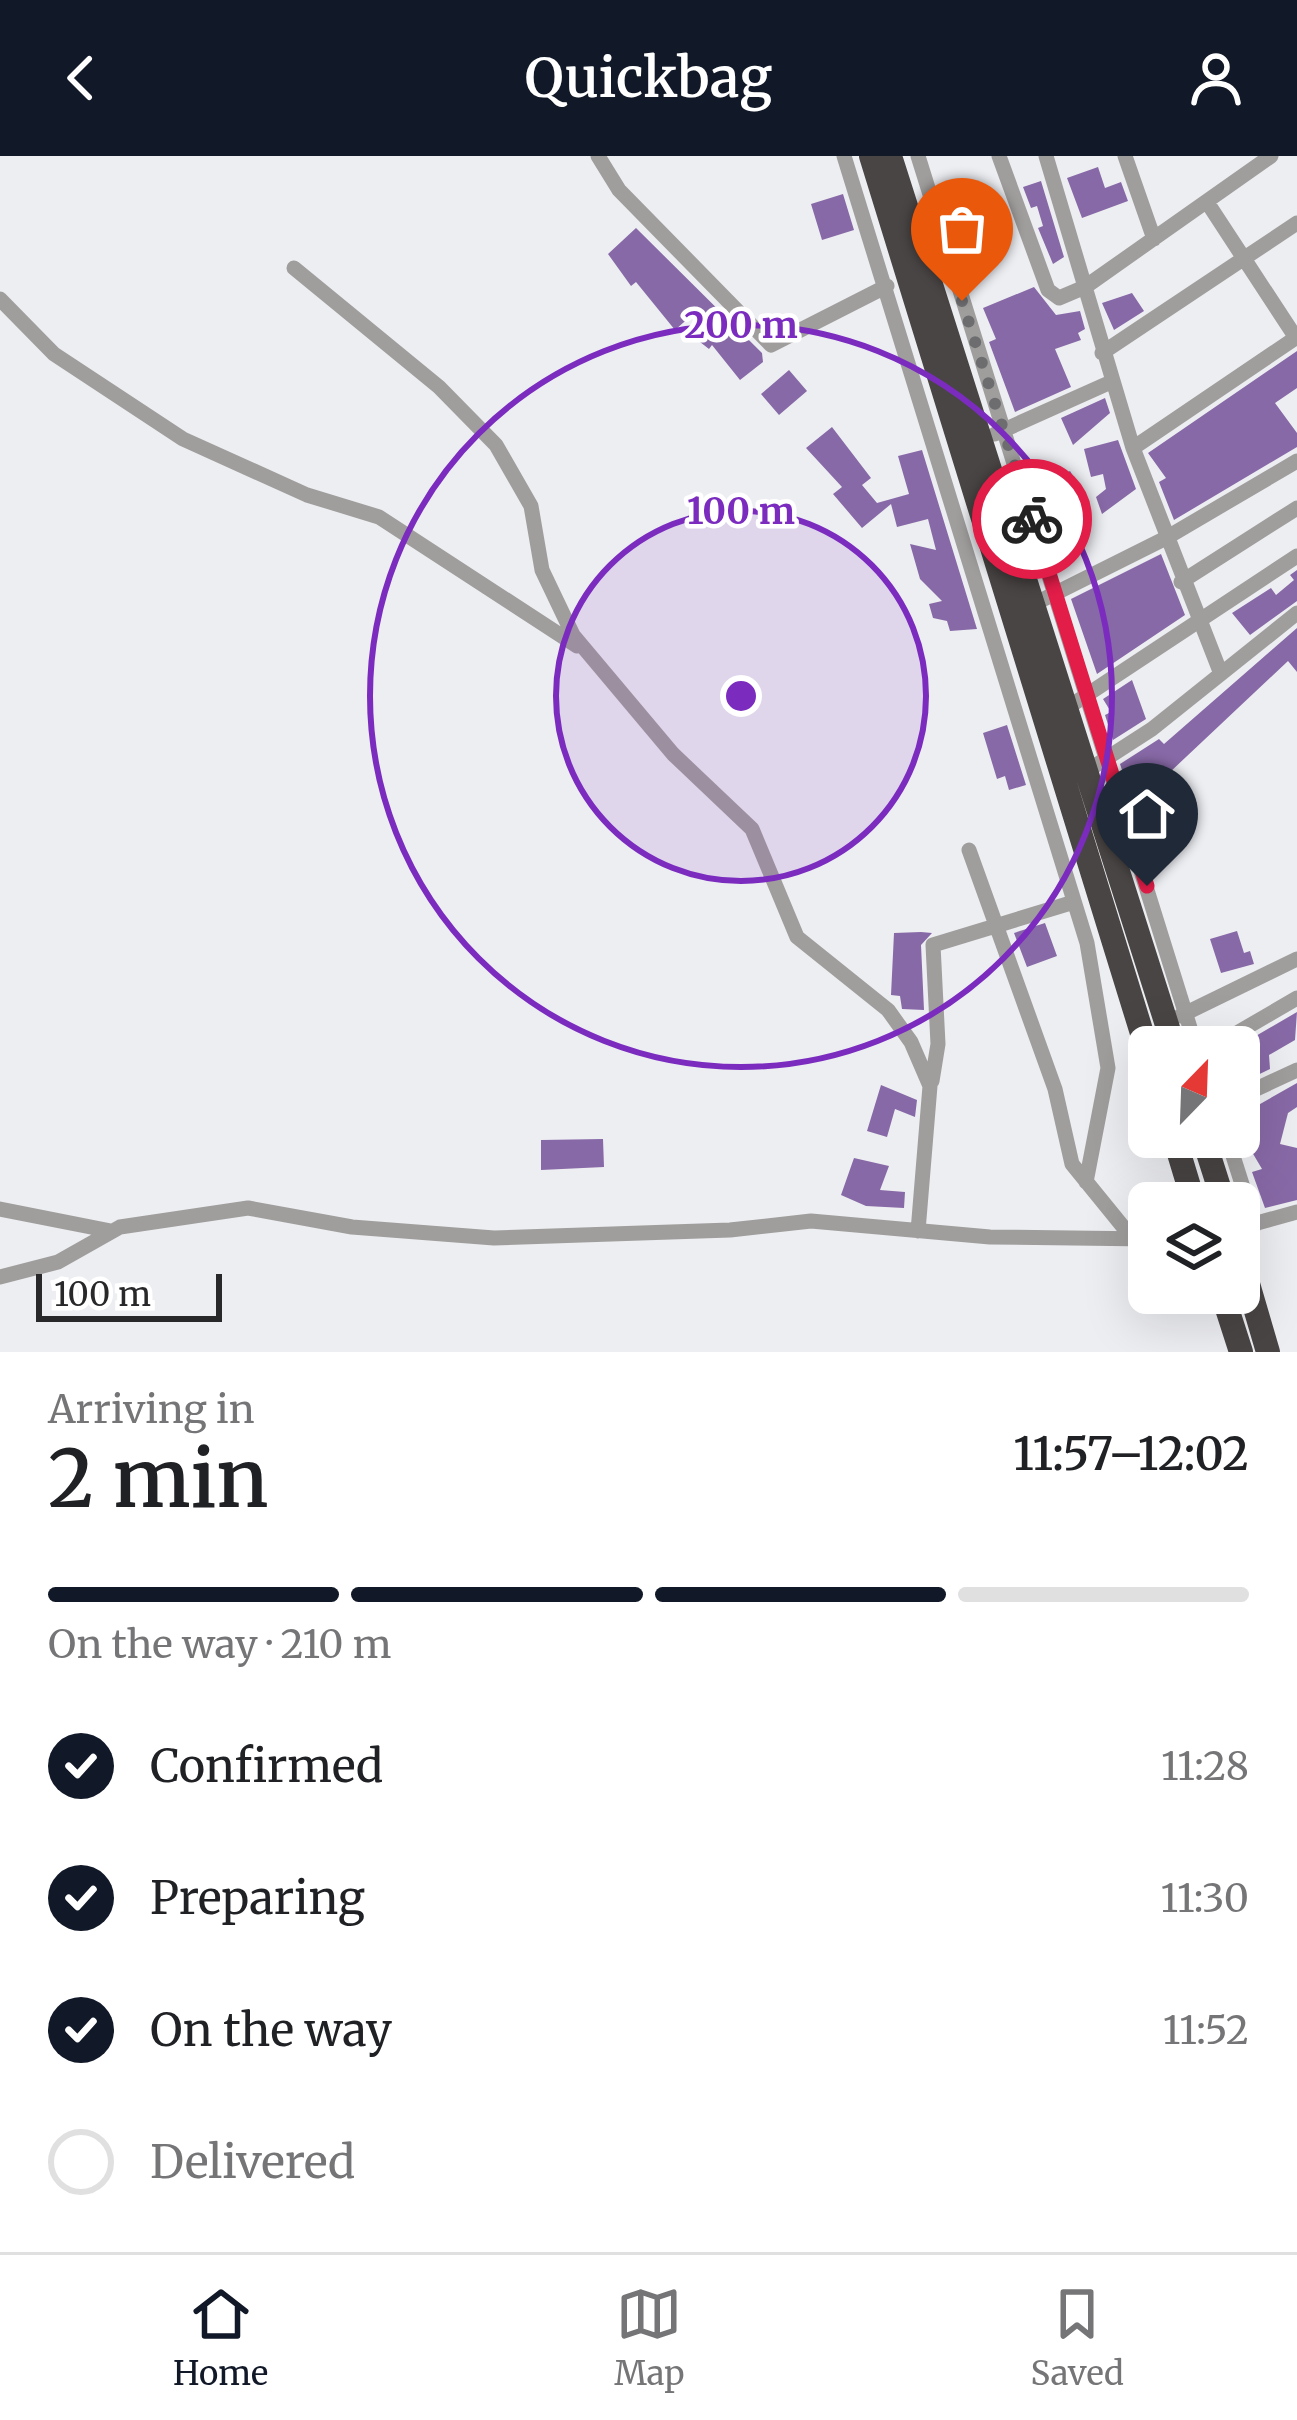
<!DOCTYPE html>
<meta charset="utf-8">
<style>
:root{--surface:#fff;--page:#f2f2f2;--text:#202124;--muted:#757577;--line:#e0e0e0;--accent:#111827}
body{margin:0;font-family:Merriweather,serif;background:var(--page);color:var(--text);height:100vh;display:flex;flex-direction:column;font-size:45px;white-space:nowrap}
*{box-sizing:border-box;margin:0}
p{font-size:39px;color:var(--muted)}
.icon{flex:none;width:66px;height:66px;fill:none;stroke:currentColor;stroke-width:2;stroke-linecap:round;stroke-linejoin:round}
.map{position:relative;height:1196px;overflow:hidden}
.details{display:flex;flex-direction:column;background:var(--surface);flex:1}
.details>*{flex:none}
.needle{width:78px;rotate:23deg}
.controls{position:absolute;left:1128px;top:870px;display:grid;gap:24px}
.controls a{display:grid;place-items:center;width:132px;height:132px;border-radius:18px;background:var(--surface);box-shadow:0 12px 48px #0002;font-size:60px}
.scale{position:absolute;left:36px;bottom:30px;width:186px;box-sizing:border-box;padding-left:12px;border:6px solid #28282a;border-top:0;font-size:33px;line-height:42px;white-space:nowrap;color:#28282a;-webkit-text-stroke:9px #fff;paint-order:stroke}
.pin{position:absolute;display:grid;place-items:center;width:102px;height:102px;color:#fff;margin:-123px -51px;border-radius:50% 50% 50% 0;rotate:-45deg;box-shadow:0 0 12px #0007}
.pin .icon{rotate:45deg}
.courier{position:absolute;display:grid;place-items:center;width:120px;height:120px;margin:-60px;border:9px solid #e11d48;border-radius:50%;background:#fff;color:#222;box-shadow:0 3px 15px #0007}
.summary em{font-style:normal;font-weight:600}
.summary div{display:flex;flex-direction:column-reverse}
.summary{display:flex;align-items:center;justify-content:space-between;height:204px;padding:0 48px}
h1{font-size:78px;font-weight:600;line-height:90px}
.bar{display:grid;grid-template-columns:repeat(4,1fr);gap:18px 12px;align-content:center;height:144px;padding:0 48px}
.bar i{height:15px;border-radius:9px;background:var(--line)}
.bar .selected{background:var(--accent)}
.bar p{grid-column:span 4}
ol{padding:0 48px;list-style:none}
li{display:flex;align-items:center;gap:36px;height:132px}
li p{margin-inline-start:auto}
li .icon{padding:12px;border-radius:50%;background:var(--accent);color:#fff;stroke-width:4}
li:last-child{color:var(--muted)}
li i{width:66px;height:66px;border:6px solid var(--line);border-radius:50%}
header{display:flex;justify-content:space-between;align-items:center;height:156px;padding:0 48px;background:var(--accent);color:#fff;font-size:54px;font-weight:600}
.menu{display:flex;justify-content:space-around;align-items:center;height:168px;border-top:3px solid var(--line);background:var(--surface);font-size:33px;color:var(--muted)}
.menu a{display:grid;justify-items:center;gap:6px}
.menu .selected{color:var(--accent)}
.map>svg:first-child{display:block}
</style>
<header><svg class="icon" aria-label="back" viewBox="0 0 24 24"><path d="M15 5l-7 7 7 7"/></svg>Quickbag<svg class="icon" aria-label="person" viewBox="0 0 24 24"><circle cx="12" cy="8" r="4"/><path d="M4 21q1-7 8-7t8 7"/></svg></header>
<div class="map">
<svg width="1297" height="1196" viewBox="0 0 1297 1196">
<rect width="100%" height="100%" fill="#edeef2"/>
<path fill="#8869a7" d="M 1098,11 L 1105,32 L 1121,26 L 1128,45 L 1082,62 L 1067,22 Z
M 1041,25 L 1064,101 L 1053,108 L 1038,72 L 1043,70 L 1037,50 L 1031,52 L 1023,31 Z
M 843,38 L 854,74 L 822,84 L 811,48 Z
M 636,72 L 762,197 L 763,206 L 740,224 L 712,189 L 709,193 L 700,186 L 708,176 L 692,159 L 675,174 L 636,126 L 631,130 L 608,98 Z
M 1034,131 L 1056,159 L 1080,155 L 1085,173 L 1078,177 L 1081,184 L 1055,193 L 1071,231 L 1015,256 L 989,186 L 996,183 L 983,152 Z
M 1132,137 L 1144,155 L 1114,174 L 1102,147 Z
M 1297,195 L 1297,232 L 1275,247 L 1297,277 L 1297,291 L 1174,364 L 1159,326 L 1166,322 L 1148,297 Z
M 789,214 L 807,235 L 779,259 L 761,238 Z
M 1105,242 L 1110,257 L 1073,289 L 1061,262 Z
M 832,271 L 871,322 L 862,329 L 877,347 L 909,338 L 898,300 L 922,294 L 977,473 L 950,475 L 947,465 L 933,462 L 929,448 L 942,445 L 920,423 L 910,388 L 936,394 L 928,363 L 897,371 L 891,348 L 862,372 L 833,338 L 842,331 L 806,292 Z
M 1118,284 L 1136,333 L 1102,358 L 1096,341 L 1106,333 L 1103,318 L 1091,321 L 1084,293 Z
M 1070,315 L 1087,342 L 1048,365 L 1035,335 Z
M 1161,398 L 1185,459 L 1097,518 L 1071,443 Z
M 1297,414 L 1297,445 L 1250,479 L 1232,457 L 1271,432 L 1276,439 L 1294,424 L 1290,419 Z
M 1297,472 L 1297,516 L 1288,505 L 1169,617 L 1197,647 L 1159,682 L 1136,658 L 1163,633 L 1132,644 L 1120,608 L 1159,583 L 1164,588 Z
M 1132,524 L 1146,563 L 1113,584 L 1105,559 L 1111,556 L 1103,543 Z
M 1007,569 L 1026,629 L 1009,634 L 1005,620 L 997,623 L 983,577 Z
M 1045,767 L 1057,800 L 1027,811 L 1014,777 Z
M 1237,775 L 1244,797 L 1250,795 L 1254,808 L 1221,817 L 1210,783 Z
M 921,776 L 932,777 L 921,789 L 924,854 L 902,853 L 900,840 L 891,839 L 894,777 Z
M 1297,856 L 1295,884 L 1269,899 L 1270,913 L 1239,928 L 1237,891 Z
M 1297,927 L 1297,951 L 1288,957 L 1280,988 L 1297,992 L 1297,1044 L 1265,1052 L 1252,1016 L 1262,1013 L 1239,974 L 1239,960 Z
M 881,929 L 917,944 L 915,961 L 895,953 L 887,981 L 867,975 Z
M 603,983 L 604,1011 L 541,1014 L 541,984 Z
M 854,1002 L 889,1010 L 880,1034 L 905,1036 L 904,1052 L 866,1050 L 841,1039 Z"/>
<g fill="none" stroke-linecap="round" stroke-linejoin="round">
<path stroke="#a09e9d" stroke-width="15" d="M 598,0 L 619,34 L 771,189 L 887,130
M 844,0 L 1087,787 L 1108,912 L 1086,1026
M 918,0 L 1196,891
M 999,0 L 1048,134 L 1059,142 L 1085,131 L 1271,0
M 1046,0 L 1133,292 L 1221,518
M 1125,0 L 1154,83
M 1207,46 L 1296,182
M 294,112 L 439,231 L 496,289 L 531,350 L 542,414 L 573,479 L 673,598 L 752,673 L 797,781 L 888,854 L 911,886 L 930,930 L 918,1075
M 0,143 L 54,198 L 183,283 L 307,339 L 379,361 L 577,490
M 1102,197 L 1297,67
M 995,278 L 1111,226
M 1133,292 L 1297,181
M 1181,426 L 1297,352
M 1034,448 L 1166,382 L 1297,305
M 1067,552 L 1297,400
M 1087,615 L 1152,573 L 1297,457
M 969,694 L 1055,933 L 1072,1008 L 1133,1083
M 1180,860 L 1297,803
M 1213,891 L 1297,842
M 932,925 L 938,888 L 933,789 L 1074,746
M 1239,941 L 1297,914
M 1227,981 L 1255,1069
M 0,1053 L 111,1075
M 1239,1072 L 1297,1056
M 0,1121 L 58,1106 L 120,1071 L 248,1052 L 352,1071 L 494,1082 L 730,1074 L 811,1065 L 990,1081 L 1149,1083"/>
<path stroke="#494544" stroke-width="24" d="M 871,0 L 1149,900
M 890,0 L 1174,891
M 1174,981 L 1194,1047
M 1203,981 L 1224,1047
M 1239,1097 L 1268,1196
M 1222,1137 L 1241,1196"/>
</g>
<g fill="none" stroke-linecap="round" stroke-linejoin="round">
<path stroke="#6d6d70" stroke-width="12" stroke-dasharray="0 21.6" d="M 962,145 L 1032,363"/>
<path stroke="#e11d48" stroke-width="15" d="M 1032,363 L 1147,730"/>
</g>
<circle cx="741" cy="540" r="185" fill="#7b2cbf" fill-opacity=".12"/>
<g fill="none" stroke="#7b2cbf" stroke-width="6">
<circle cx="741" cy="540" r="185"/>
<circle cx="741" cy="540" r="371"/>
</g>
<circle cx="741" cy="540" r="18" fill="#7b2cbf" stroke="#fff" stroke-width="6"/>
<g font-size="36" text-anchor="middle" font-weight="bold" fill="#7b2cbf" stroke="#fff" stroke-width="9" stroke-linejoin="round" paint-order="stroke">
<text x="741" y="182">200 m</text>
<text x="741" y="368">100 m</text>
</g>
</svg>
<div class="controls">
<a><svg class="needle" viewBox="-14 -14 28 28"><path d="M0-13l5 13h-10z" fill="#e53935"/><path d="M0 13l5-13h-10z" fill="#757577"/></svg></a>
<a><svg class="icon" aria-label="layers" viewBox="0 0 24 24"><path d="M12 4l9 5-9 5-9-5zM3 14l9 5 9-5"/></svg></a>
</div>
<div class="scale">100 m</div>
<div class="pin" style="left:962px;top:145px;background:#ea580c"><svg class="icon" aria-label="bag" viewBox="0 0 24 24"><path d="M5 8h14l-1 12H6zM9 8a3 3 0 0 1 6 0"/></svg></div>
<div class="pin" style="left:1147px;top:730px;background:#1f2937"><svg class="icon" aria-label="home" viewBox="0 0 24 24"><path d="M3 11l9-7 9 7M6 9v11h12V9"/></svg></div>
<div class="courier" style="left:1032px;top:363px"><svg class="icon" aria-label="bike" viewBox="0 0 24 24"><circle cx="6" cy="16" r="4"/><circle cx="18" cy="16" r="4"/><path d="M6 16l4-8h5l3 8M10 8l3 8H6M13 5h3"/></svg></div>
</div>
<section class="details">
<div class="summary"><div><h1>2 min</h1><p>Arriving in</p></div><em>11:57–12:02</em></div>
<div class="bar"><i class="selected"></i><i class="selected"></i><i class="selected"></i><i></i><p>On the way · 210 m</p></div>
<ol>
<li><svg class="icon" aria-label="check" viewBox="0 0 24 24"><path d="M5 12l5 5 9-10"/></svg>Confirmed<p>11:28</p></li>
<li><svg class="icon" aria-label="check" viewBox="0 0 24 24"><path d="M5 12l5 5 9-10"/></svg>Preparing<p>11:30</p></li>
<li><svg class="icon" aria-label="check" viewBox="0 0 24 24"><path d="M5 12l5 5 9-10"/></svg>On the way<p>11:52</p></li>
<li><i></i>Delivered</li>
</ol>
</section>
<nav class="menu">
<a class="selected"><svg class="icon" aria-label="home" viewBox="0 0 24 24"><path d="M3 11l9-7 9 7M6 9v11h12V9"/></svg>Home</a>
<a><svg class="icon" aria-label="map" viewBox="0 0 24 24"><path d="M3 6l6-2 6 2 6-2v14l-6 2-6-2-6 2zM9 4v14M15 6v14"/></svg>Map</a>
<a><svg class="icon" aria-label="saved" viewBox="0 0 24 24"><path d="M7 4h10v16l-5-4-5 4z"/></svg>Saved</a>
</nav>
